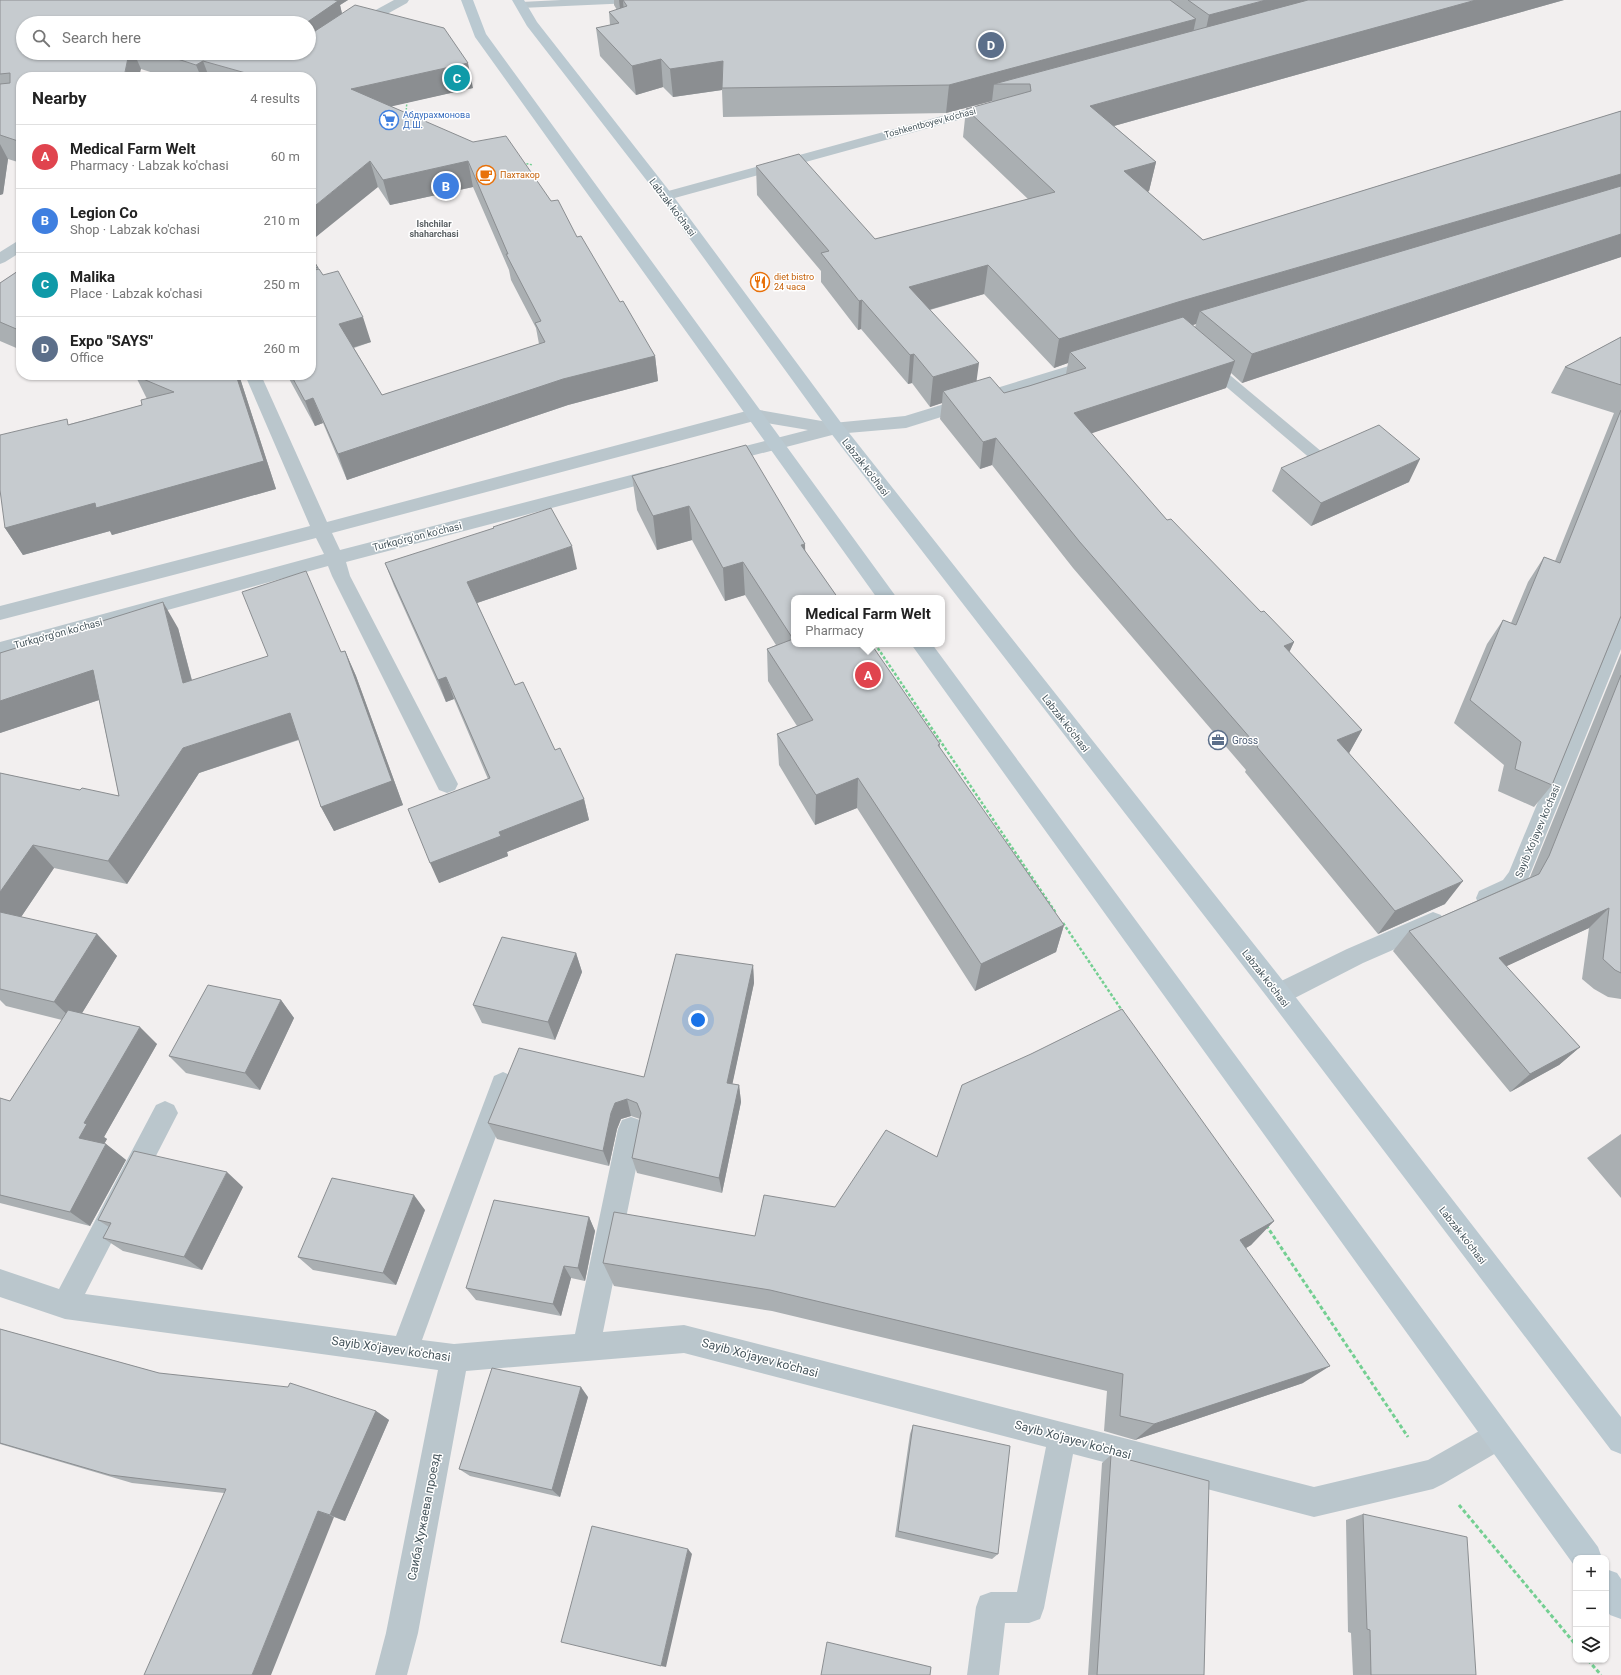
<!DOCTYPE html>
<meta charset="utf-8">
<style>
body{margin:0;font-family:Roboto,sans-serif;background:#f2f2f2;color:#222}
.controls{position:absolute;right:12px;bottom:12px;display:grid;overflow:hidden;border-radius:8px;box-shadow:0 1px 3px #0004}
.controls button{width:36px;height:36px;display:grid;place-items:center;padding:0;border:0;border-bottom:1px solid #e0e0e0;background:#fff;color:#222;font:20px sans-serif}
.you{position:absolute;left:698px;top:1020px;width:14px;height:14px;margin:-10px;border:3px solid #fff;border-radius:50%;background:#1a73e8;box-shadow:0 0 0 6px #1a73e833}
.badge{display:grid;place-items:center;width:26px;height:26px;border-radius:50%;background:#1595e5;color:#fff;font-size:13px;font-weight:700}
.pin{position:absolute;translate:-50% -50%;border:2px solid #fff;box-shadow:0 1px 4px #0006}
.popup{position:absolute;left:791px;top:595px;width:154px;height:52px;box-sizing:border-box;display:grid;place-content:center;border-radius:8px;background:#fff;filter:drop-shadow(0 1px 3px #0005);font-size:13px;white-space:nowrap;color:#767676}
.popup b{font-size:15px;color:#222}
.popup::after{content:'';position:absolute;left:50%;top:100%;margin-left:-8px;border:8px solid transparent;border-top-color:#fff}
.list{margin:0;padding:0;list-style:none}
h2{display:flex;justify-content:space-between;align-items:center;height:52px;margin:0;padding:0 16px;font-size:17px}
h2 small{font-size:13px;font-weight:400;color:#767676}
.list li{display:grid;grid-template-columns:26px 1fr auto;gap:12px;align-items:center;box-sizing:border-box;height:64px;padding:0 16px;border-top:1px solid #e0e0e0}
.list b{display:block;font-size:15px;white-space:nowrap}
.list p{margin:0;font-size:13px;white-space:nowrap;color:#767676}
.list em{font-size:13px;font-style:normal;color:#767676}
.icon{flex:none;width:22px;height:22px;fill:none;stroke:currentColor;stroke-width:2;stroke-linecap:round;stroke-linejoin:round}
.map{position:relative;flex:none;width:1621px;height:1675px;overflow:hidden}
.search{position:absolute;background:#fff;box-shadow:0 1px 3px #0004;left:16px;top:16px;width:300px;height:44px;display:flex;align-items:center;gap:10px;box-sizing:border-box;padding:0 14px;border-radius:22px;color:#767676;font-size:15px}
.panel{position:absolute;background:#fff;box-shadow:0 1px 3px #0004;left:16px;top:72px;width:300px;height:308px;border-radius:16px}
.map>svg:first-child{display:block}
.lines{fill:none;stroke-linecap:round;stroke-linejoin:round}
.path-far2{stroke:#74cf92;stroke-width:1.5;stroke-dasharray:2 1.5;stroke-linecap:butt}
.path-far1{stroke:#74cf92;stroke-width:2.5;stroke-dasharray:3 2;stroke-linecap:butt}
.path{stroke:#74cf92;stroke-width:3;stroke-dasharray:4 2.5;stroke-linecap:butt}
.lane{fill:#bac6cc;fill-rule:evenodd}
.street{fill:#bac6cc;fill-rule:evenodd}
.secondary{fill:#bac9d1;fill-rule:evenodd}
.wall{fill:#aaafb2;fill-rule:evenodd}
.shaded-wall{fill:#8b8e91}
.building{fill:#c6cbcf;stroke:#8b8e91}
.labels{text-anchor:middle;stroke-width:3;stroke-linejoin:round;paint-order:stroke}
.far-shop-label{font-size:9px;fill:#366cbe;stroke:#fff;text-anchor:start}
.far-street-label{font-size:9px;fill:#47565d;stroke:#fff}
.far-food-label{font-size:9px;fill:#c56008;stroke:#fff;text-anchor:start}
.far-neighbourhood-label{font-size:9px;font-weight:bold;fill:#5b6164;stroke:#fff}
.street-label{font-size:10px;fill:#47565d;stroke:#fff}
.service-label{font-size:10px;fill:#4e5e75;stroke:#fff;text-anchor:start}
.near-street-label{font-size:12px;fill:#47565d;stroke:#fff}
</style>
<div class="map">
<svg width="1621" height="1675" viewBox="0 0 1621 1675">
<rect width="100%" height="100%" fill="#f2efef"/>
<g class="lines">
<path class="path-far2" d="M 407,101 L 406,113 L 408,115
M 523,163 L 533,165"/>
<path class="path-far1" d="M 875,644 L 1056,913
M 1063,923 L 1123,1012"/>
<path class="path" d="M 1266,1225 L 1408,1437
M 1459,1505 L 1576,1645
M 1588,1660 L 1601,1675"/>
<path class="lane" d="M 561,0 L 637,0 L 632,3 L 521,8 L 516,5 L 521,2 Z
M 1208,360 L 1213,361 L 1322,452 L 1325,456 L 1322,460 L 1317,461 L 1312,460 L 1203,367 L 1201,364 L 1203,361 Z"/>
<path class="street" d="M 394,0 L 409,0 L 407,3 L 358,30 L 350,30 L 348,27 L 350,24 Z
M 993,102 L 998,103 L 1000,106 L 998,109 L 671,199 L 666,200 L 661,199 L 659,196 L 661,193 Z
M 21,240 L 21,252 L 5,262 L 0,264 L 0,252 L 16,242 Z
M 1095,358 L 1101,359 L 1103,363 L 1101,367 L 906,428 L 836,434 L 720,464 L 714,462 L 711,458 L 714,454 L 808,430 L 754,421 L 332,533 L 340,550 L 662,467 L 668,469 L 671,473 L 668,477 L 662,479 L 346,562 L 350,576 L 458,784 L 455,790 L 447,793 L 439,790 L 332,576 L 328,566 L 0,656 L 0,642 L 324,554 L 316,538 L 0,620 L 0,606 L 310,526 L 245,375 L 261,375 L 327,522 L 754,409 L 833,423 L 905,416 Z
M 1621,618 L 1621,649 L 1526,884 L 1519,894 L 1495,905 L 1487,908 L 1479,905 L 1476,898 L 1479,891 L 1503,880 L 1509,872 L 1611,625 L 1614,620 Z
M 1433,912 L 1441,915 L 1444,922 L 1441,929 L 1363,963 L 1287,1002 L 1279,1005 L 1271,1002 L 1267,994 L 1271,986 L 1347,949 Z
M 503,1072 L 512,1076 L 515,1084 L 422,1340 L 454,1344 L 575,1334 L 618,1129 L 622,1120 L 631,1117 L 640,1120 L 644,1129 L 603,1332 L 684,1325 L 1314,1487 L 1428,1460 L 1488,1426 L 1498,1422 L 1508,1426 L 1512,1436 L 1508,1446 L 1443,1484 L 1433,1489 L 1314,1517 L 1073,1454 L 1044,1608 L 1040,1619 L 1029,1623 L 1005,1623 L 999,1675 L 967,1675 L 976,1607 L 980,1596 L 991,1592 L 1017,1592 L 1046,1447 L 684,1353 L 466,1371 L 418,1633 L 407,1675 L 375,1675 L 386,1633 L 438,1370 L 65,1319 L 0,1297 L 0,1269 L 59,1289 L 156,1105 L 165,1101 L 174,1105 L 178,1113 L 85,1294 L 396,1336 L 491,1084 L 494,1076 Z"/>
<path class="secondary" d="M 461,0 L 473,0 L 486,34 L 897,598 L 877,598 L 475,37 Z
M 512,0 L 524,0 L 537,22 L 671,193 L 842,424 L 1287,986 L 1621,1417 L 1621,1454 L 1611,1450 L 1271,1002 L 830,432 L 661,199 L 527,26 Z
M 911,644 L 932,644 L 1598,1547 L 1602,1558 L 1576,1558 L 1576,1568 Z
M 1606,1569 L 1617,1573 L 1621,1579 L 1621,1619 L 1610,1615 L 1606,1609 Z"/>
</g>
<path class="wall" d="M 0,0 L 348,0 L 340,5 L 342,14 L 473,88 L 391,106 L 551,201 L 577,237 L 655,356 L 658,381 L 568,405 L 347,480 L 323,423 L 315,426 L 287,375 L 311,375 L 311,256 L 323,275 L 371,342 L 354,348 L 382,395 L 539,344 L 536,328 L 511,280 L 509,270 L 473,187 L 390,205 L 378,187 L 311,77 L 166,77 L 141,69 L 21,77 L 21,163 L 8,159 L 3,194 L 0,195 ZM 23,23 L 309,53 L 40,53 Z
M 614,0 L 1564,0 L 1114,126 L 1156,162 L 1149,191 L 1148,192 L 1203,240 L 1621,111 L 1621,257 L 1242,383 L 1231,373 L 1226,388 L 1091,433 L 1167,520 L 1261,612 L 1294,642 L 1289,652 L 1362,730 L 1349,753 L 1445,904 L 1378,934 L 1245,772 L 1246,770 L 1073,568 L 992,465 L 980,469 L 940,419 L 942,403 L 930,407 L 912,383 L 908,384 L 861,329 L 858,330 L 821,282 L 821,271 L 757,195 L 756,166 L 875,239 L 1028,199 L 963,137 L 966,109 L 992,102 L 992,101 L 946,113 L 723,117 L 722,90 L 673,97 L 663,87 L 636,95 L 600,56 L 596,28 L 610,25 L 609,12 L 617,10 L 614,5 ZM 984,294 L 1054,368 L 1068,363 L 1066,374 L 1029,386 L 1004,393 L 977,381 L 930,310 ZM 1196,324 L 1195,327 L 1192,325 Z
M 21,269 L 21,350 L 0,341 L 0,283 Z
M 1621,337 L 1621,617 L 1552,785 L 1534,807 L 1498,791 L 1504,765 L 1454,723 L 1487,644 L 1503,620 L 1511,623 L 1528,582 L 1544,557 L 1555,561 L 1614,413 L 1551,393 L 1565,367 Z
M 135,375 L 239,375 L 276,489 L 112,535 L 110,531 L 23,555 L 5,528 L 70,424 L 142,405 L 147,399 Z
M 1281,468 L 1409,482 L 1311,526 L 1272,491 Z
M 632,476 L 805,551 L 940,744 L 940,749 L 1064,925 L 1056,952 L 975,991 L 857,808 L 815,825 L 779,765 L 777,734 L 797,726 L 768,681 L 767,649 L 776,645 L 745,595 L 725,601 L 692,540 L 657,550 L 637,510 Z
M 385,563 L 577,569 L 477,603 L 515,685 L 555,750 L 584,799 L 589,820 L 507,852 L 508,856 L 439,883 L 488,779 L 454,699 L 446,702 L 394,586 Z
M 178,628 L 192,680 L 345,651 L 356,676 L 403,805 L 334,831 L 321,807 L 299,740 L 199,773 L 127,884 L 54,868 L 21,917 L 97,934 L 117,956 L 82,1013 L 157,1044 L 104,1137 L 107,1139 L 104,1144 L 106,1144 L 126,1160 L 90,1226 L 0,1203 L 0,1098 L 10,1101 L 62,1020 L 6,1006 L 0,1000 L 0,773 L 80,790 L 119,796 L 99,700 L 0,733 L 0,653 Z
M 1621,653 L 1621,999 L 1608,997 L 1594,989 L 1582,979 L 1589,928 L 1506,966 L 1580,1047 L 1559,1065 L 1510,1092 L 1393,951 L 1409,931 L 1530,877 Z
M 576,953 L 582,972 L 555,1040 L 482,1023 L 473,1005 Z
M 753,965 L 754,983 L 732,1084 L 739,1085 L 741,1102 L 722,1193 L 637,1173 L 632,1158 L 640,1119 L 631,1116 L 621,1119 L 617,1129 L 609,1166 L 497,1139 L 488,1123 L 644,1077 Z
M 281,1000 L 294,1018 L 260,1090 L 186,1073 L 169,1056 Z
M 1621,1134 L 1621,1198 L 1587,1158 Z
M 937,1157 L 1274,1221 L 1251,1245 L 1246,1248 L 1303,1383 L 1135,1440 L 1104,1431 L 1107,1391 L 772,1311 L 614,1286 L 603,1263 L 755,1236 L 835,1207 Z
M 243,1187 L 202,1270 L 123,1251 L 103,1238 L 109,1227 L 98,1220 Z
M 425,1210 L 396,1285 L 313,1270 L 298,1257 Z
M 589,1217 L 595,1231 L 585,1281 L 571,1278 L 561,1316 L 476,1300 L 466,1288 Z
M 0,1329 L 159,1373 L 376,1411 L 389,1420 L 345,1521 L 334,1517 L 224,1493 L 132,1483 L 0,1444 Z
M 588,1397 L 560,1497 L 470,1476 L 459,1469 Z
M 913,1425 L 998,1554 L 992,1559 L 895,1537 L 910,1434 Z
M 1111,1455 L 1204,1675 L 1088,1675 L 1102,1463 Z
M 1363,1514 L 1476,1675 L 1353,1675 L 1351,1633 L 1348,1632 L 1346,1520 Z"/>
<path class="shaded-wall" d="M 313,0 L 348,0 L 340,5 L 345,26 L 309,50 L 309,23 L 306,23 Z
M 619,0 L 623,0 L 624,16 L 621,17 Z
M 1266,0 L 1360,0 L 1203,43 L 1209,15 Z
M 1476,0 L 1564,0 L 1085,134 L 1090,106 Z
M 1196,19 L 1190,47 L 1030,84 L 994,84 L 992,101 L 946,113 L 949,85 Z
M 129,53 L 134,53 L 141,69 L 139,77 L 124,77 Z
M 261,53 L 305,53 L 272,73 Z
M 661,59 L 663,87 L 636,95 L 632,66 Z
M 203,61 L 209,77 L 201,77 L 196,65 Z
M 723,61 L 722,90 L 673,97 L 670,69 Z
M 468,63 L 473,88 L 358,114 L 351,89 Z
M 0,144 L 8,159 L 3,194 L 0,195 Z
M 370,161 L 378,187 L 311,241 L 311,209 Z
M 468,161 L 473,187 L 390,205 L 383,180 Z
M 1156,162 L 1149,191 L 1119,200 L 1124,171 Z
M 1621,174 L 1621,198 L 1200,311 L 1196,324 L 1171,332 L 1070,352 L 1068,363 L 1054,368 L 1059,339 L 1178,302 Z
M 1621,234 L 1621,257 L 1242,383 L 1252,354 Z
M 988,265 L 984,294 L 907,316 L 909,287 Z
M 862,300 L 861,329 L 858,330 L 859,301 Z
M 363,317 L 371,342 L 348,349 L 339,324 Z
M 914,354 L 912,383 L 908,384 L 910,355 Z
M 655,356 L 658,381 L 568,405 L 347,480 L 338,454 L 563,379 Z
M 1235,361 L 1226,388 L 1069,441 L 1074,413 Z
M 979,363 L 975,392 L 943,391 L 942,403 L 930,407 L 933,377 Z
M 236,375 L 239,375 L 276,489 L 112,535 L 110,531 L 23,555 L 5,528 Z
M 313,398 L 323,423 L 315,426 L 305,401 Z
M 996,438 L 992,465 L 980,469 L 983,442 Z
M 1420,459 L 1409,482 L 1311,526 L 1321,503 Z
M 689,506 L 692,540 L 657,550 L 653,516 Z
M 805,544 L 806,577 L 801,545 Z
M 572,546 L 577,569 L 474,604 L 467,582 Z
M 743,562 L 745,595 L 725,601 L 723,568 Z
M 163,602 L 178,628 L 199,708 L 183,683 Z
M 1294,642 L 1282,668 L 1284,646 Z
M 345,651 L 356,676 L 403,805 L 334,831 L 321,807 Z
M 93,670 L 111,696 L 0,733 L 0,701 Z
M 446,677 L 454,699 L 446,702 L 438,680 Z
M 290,713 L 303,738 L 199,773 L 127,884 L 108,861 L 183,748 Z
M 1362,730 L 1348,755 L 1337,740 Z
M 858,778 L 857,808 L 815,825 L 816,795 Z
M 584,799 L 589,820 L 507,852 L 508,856 L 439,883 L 430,863 L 499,832 Z
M 33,845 L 54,868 L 11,932 L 0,921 L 0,892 Z
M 1463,881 L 1445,904 L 1378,934 L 1395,911 Z
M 1609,908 L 1589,928 L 1481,978 L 1499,958 Z
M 1064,925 L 1056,952 L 975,991 L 981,964 Z
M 97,934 L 117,956 L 76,1023 L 54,1002 Z
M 576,953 L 582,972 L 555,1040 L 548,1022 Z
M 753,965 L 754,983 L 729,1100 L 727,1083 Z
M 281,1000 L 294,1018 L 260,1090 L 245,1073 Z
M 140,1027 L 157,1044 L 104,1137 L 107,1139 L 99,1153 L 79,1138 L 84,1123 Z
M 1580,1047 L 1559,1065 L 1510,1092 L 1530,1074 Z
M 739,1085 L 741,1102 L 722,1193 L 719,1178 Z
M 627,1099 L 631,1116 L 621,1119 L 617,1129 L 609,1166 L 603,1151 L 611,1113 L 615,1103 Z
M 106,1144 L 126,1160 L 90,1226 L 70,1212 Z
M 227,1172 L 243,1187 L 202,1270 L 184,1257 Z
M 414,1195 L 425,1210 L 396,1285 L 383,1273 Z
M 589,1217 L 595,1231 L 585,1281 L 578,1268 Z
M 1274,1221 L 1251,1245 L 1219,1264 L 1240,1240 Z
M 564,1266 L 571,1278 L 561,1316 L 553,1304 Z
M 1330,1366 L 1303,1383 L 1135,1440 L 1154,1424 Z
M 581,1387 L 588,1397 L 560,1497 L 552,1490 Z
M 376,1411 L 389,1420 L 345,1521 L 330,1515 Z
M 318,1511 L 334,1517 L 271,1675 L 252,1675 Z
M 688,1549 L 692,1554 L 666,1667 L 661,1666 Z"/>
<path class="building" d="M 0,0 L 334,0 L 338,1 L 306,23 L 23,23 L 23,53 L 129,53 L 124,77 L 21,77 L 21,142 L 0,135 L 0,84 L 10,83 L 10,73 L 0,74 Z
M 623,0 L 1170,0 L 1196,19 L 949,85 L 722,88 L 723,61 L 670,69 L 661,59 L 632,66 L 596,28 L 619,23 L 609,12 L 627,6 Z
M 1188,0 L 1266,0 L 1209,15 Z
M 1308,0 L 1476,0 L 1090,106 L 1156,162 L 1124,171 L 1203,240 L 1621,111 L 1621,174 L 1178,302 L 1059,339 L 988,265 L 909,287 L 979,363 L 933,377 L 914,354 L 910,355 L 862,300 L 859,301 L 821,253 L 829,251 L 756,166 L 799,154 L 875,239 L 1055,192 L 966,109 L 1031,91 L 1030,84 L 994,84 Z
M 355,5 L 444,28 L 468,63 L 351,89 L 473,142 L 506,136 L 551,201 L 558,200 L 577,237 L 581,236 L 620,302 L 623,301 L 655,356 L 563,379 L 338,454 L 313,398 L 305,401 L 291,375 L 311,375 L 311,271 L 319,269 L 323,275 L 338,271 L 363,317 L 339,324 L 382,395 L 545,342 L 535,323 L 541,321 L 506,254 L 508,254 L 468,161 L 383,180 L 370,161 L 311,209 L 311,77 L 260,77 L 203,61 L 196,65 L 159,53 L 262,53 L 263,54 L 309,53 L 309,35 Z
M 1621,186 L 1621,234 L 1252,354 L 1200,311 Z
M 311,256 L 318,268 L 311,265 Z
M 21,269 L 21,331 L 0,322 L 0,283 Z
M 1183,317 L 1235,361 L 1074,413 L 1167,520 L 1171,519 L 1261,612 L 1264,611 L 1294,642 L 1284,646 L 1362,730 L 1337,740 L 1463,881 L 1395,911 L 1257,747 L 1258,747 L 1079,541 L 996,438 L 983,442 L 943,391 L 990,377 L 1004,393 L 1029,386 L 1086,368 L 1070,352 Z
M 1621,337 L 1621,385 L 1565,367 Z
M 135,375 L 236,375 L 264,461 L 96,508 L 95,503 L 5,528 L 0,490 L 0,435 L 67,419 L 68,425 L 142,405 L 141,400 L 174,392 L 136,376 Z
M 1621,410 L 1621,616 L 1552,785 L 1515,769 L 1521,742 L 1470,700 L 1503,620 L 1516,625 L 1544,557 L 1560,563 Z
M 1379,425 L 1420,459 L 1321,503 L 1281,468 Z
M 746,445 L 805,544 L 801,545 L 838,598 L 794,598 L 794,644 L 871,644 L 940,744 L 938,745 L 1064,925 L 981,964 L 858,778 L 816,795 L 777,734 L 813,720 L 767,649 L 793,639 L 743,562 L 723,568 L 689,506 L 653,516 L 632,476 Z
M 551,508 L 572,546 L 467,582 L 515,685 L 523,682 L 555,750 L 560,748 L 584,799 L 499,832 L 501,836 L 430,863 L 408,809 L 490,778 L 446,677 L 438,680 L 385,563 L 494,528 L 493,527 Z
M 306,571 L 341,652 L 345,651 L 392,781 L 321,807 L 290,713 L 183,748 L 108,861 L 33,845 L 0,892 L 0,773 L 80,790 L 82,788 L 119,796 L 93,670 L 0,701 L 0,653 L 163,602 L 183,683 L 268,656 L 242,592 Z
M 1621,675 L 1621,973 L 1615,970 L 1603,959 L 1609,908 L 1499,958 L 1580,1047 L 1530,1074 L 1409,931 L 1539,874 L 1549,856 Z
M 0,912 L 97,934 L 54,1002 L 0,989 Z
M 502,937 L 576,953 L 548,1022 L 473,1005 Z
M 676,954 L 753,965 L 727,1083 L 739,1085 L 719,1178 L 632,1158 L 641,1113 L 637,1103 L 627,1099 L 615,1103 L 611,1113 L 603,1151 L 488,1123 L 519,1048 L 644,1077 Z
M 208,985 L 281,1000 L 245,1073 L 169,1056 Z
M 1122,1009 L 1274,1221 L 1240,1240 L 1330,1366 L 1154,1424 L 1120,1416 L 1123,1374 L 770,1290 L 603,1263 L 614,1212 L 755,1236 L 764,1195 L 835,1207 L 886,1130 L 937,1157 L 962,1085 L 1031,1054 Z
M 68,1010 L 140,1027 L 84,1123 L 87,1124 L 79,1138 L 106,1144 L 70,1212 L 0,1195 L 0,1098 L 10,1101 Z
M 134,1151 L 227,1172 L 184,1257 L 103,1238 L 111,1223 L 98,1220 Z
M 332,1178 L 414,1195 L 383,1273 L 298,1257 Z
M 494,1200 L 589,1217 L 578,1268 L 564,1266 L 553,1304 L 466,1288 Z
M 0,1329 L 159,1373 L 288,1387 L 290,1383 L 376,1411 L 330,1515 L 318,1511 L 252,1675 L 144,1675 L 226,1489 L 110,1475 L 0,1443 Z
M 492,1368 L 581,1387 L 552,1490 L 459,1469 Z
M 913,1425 L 1010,1446 L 998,1554 L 898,1531 Z
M 1111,1455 L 1209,1481 L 1204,1675 L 1097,1675 Z
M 1363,1514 L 1467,1537 L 1476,1675 L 1371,1675 L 1370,1630 L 1367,1629 Z
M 592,1526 L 688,1549 L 661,1666 L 561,1642 Z
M 827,1642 L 931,1667 L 930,1675 L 821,1675 Z"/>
<defs>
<g id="supermarket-ring" transform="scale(1)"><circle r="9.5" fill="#fff" stroke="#3f7fe0" stroke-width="1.5"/><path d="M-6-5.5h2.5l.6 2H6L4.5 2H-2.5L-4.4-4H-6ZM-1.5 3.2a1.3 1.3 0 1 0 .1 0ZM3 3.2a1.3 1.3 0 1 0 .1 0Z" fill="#3f7fe0"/></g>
<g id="cafe-ring" transform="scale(1)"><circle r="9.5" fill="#fff" stroke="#e8710a" stroke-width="1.5"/><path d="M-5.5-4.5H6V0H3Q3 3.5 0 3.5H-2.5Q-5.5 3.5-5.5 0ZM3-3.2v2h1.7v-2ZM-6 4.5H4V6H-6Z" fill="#e8710a"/></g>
<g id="restaurant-ring" transform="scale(1)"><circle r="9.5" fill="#fff" stroke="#e8710a" stroke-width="1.5"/><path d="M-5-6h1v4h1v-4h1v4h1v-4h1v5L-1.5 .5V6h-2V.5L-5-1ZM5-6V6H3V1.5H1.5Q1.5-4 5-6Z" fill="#e8710a"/></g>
<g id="office-ring" transform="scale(1)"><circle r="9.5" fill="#fff" stroke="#5c6f8a" stroke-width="1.5"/><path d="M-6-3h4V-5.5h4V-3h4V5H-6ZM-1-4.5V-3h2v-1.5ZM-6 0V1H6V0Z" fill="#5c6f8a"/></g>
</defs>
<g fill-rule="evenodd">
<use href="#supermarket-ring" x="389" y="120"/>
<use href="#cafe-ring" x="486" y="175"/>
<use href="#restaurant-ring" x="760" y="282"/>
<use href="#office-ring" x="1218" y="740"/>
</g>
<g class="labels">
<g class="far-shop-label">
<text x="403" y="118">Абдурахмонова<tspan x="403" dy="10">Д.Ш.</tspan></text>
</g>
<g class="far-street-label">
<text transform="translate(930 123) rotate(-15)" y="3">Toshkentboyev ko'chasi</text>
</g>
<g class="far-food-label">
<text x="500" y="178">Пахтакор</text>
<text x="774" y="280">diet bistro<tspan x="774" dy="10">24 часа</tspan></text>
</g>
<g class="far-neighbourhood-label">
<text x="434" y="227">Ishchilar<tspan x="434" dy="10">shaharchasi</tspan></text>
</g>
<g class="street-label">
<text transform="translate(673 207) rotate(53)" y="4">Labzak ko'chasi</text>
<text transform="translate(866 467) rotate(52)" y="4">Labzak ko'chasi</text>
<text transform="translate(417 536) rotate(-14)" y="4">Turkqo'rg'on ko'chasi</text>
<text transform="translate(58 633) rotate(-15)" y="4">Turkqo'rg'on ko'chasi</text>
<text transform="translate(1066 723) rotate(52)" y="4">Labzak ko'chasi</text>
<text transform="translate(1537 831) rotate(-67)" y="4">Sayib Xo'jayev ko'chasi</text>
<text transform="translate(1266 978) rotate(52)" y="4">Labzak ko'chasi</text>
<text transform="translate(1463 1235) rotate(52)" y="4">Labzak ko'chasi</text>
</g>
<g class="service-label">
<text x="1232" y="744">Gross</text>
</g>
<g class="near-street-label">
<text transform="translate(391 1349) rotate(8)" y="4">Sayib Xo'jayev ko'chasi</text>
<text transform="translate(760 1358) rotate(15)" y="4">Sayib Xo'jayev ko'chasi</text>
<text transform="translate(1073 1440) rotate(15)" y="4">Sayib Xo'jayev ko'chasi</text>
<text transform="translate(424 1517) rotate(-79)" y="4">Саиба Хужаева проезд</text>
</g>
</g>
</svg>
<div class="controls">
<button>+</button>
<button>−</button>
<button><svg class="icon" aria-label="layers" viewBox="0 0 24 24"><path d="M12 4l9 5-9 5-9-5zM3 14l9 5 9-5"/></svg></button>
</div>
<div class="you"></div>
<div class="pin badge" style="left:868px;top:675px;background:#e0444e">A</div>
<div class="popup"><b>Medical Farm Welt</b>Pharmacy</div>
<div class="pin badge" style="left:446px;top:186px;background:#3f7fe0">B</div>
<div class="pin badge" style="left:457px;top:78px;background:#0f9aa8">C</div>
<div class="pin badge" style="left:991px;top:45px;background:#5c6f8a">D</div>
<div class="search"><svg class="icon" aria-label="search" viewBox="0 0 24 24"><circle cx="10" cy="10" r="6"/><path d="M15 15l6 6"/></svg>Search here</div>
<section class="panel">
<h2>Nearby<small>4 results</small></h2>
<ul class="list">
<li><span class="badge" style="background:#e0444e">A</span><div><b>Medical Farm Welt</b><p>Pharmacy · Labzak ko'chasi</p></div><em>60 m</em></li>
<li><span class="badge" style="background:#3f7fe0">B</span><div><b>Legion Co</b><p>Shop · Labzak ko'chasi</p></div><em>210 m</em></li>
<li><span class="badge" style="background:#0f9aa8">C</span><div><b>Malika</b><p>Place · Labzak ko'chasi</p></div><em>250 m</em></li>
<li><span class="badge" style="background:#5c6f8a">D</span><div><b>Expo &quot;SAYS&quot;</b><p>Office</p></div><em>260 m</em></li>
</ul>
</section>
</div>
